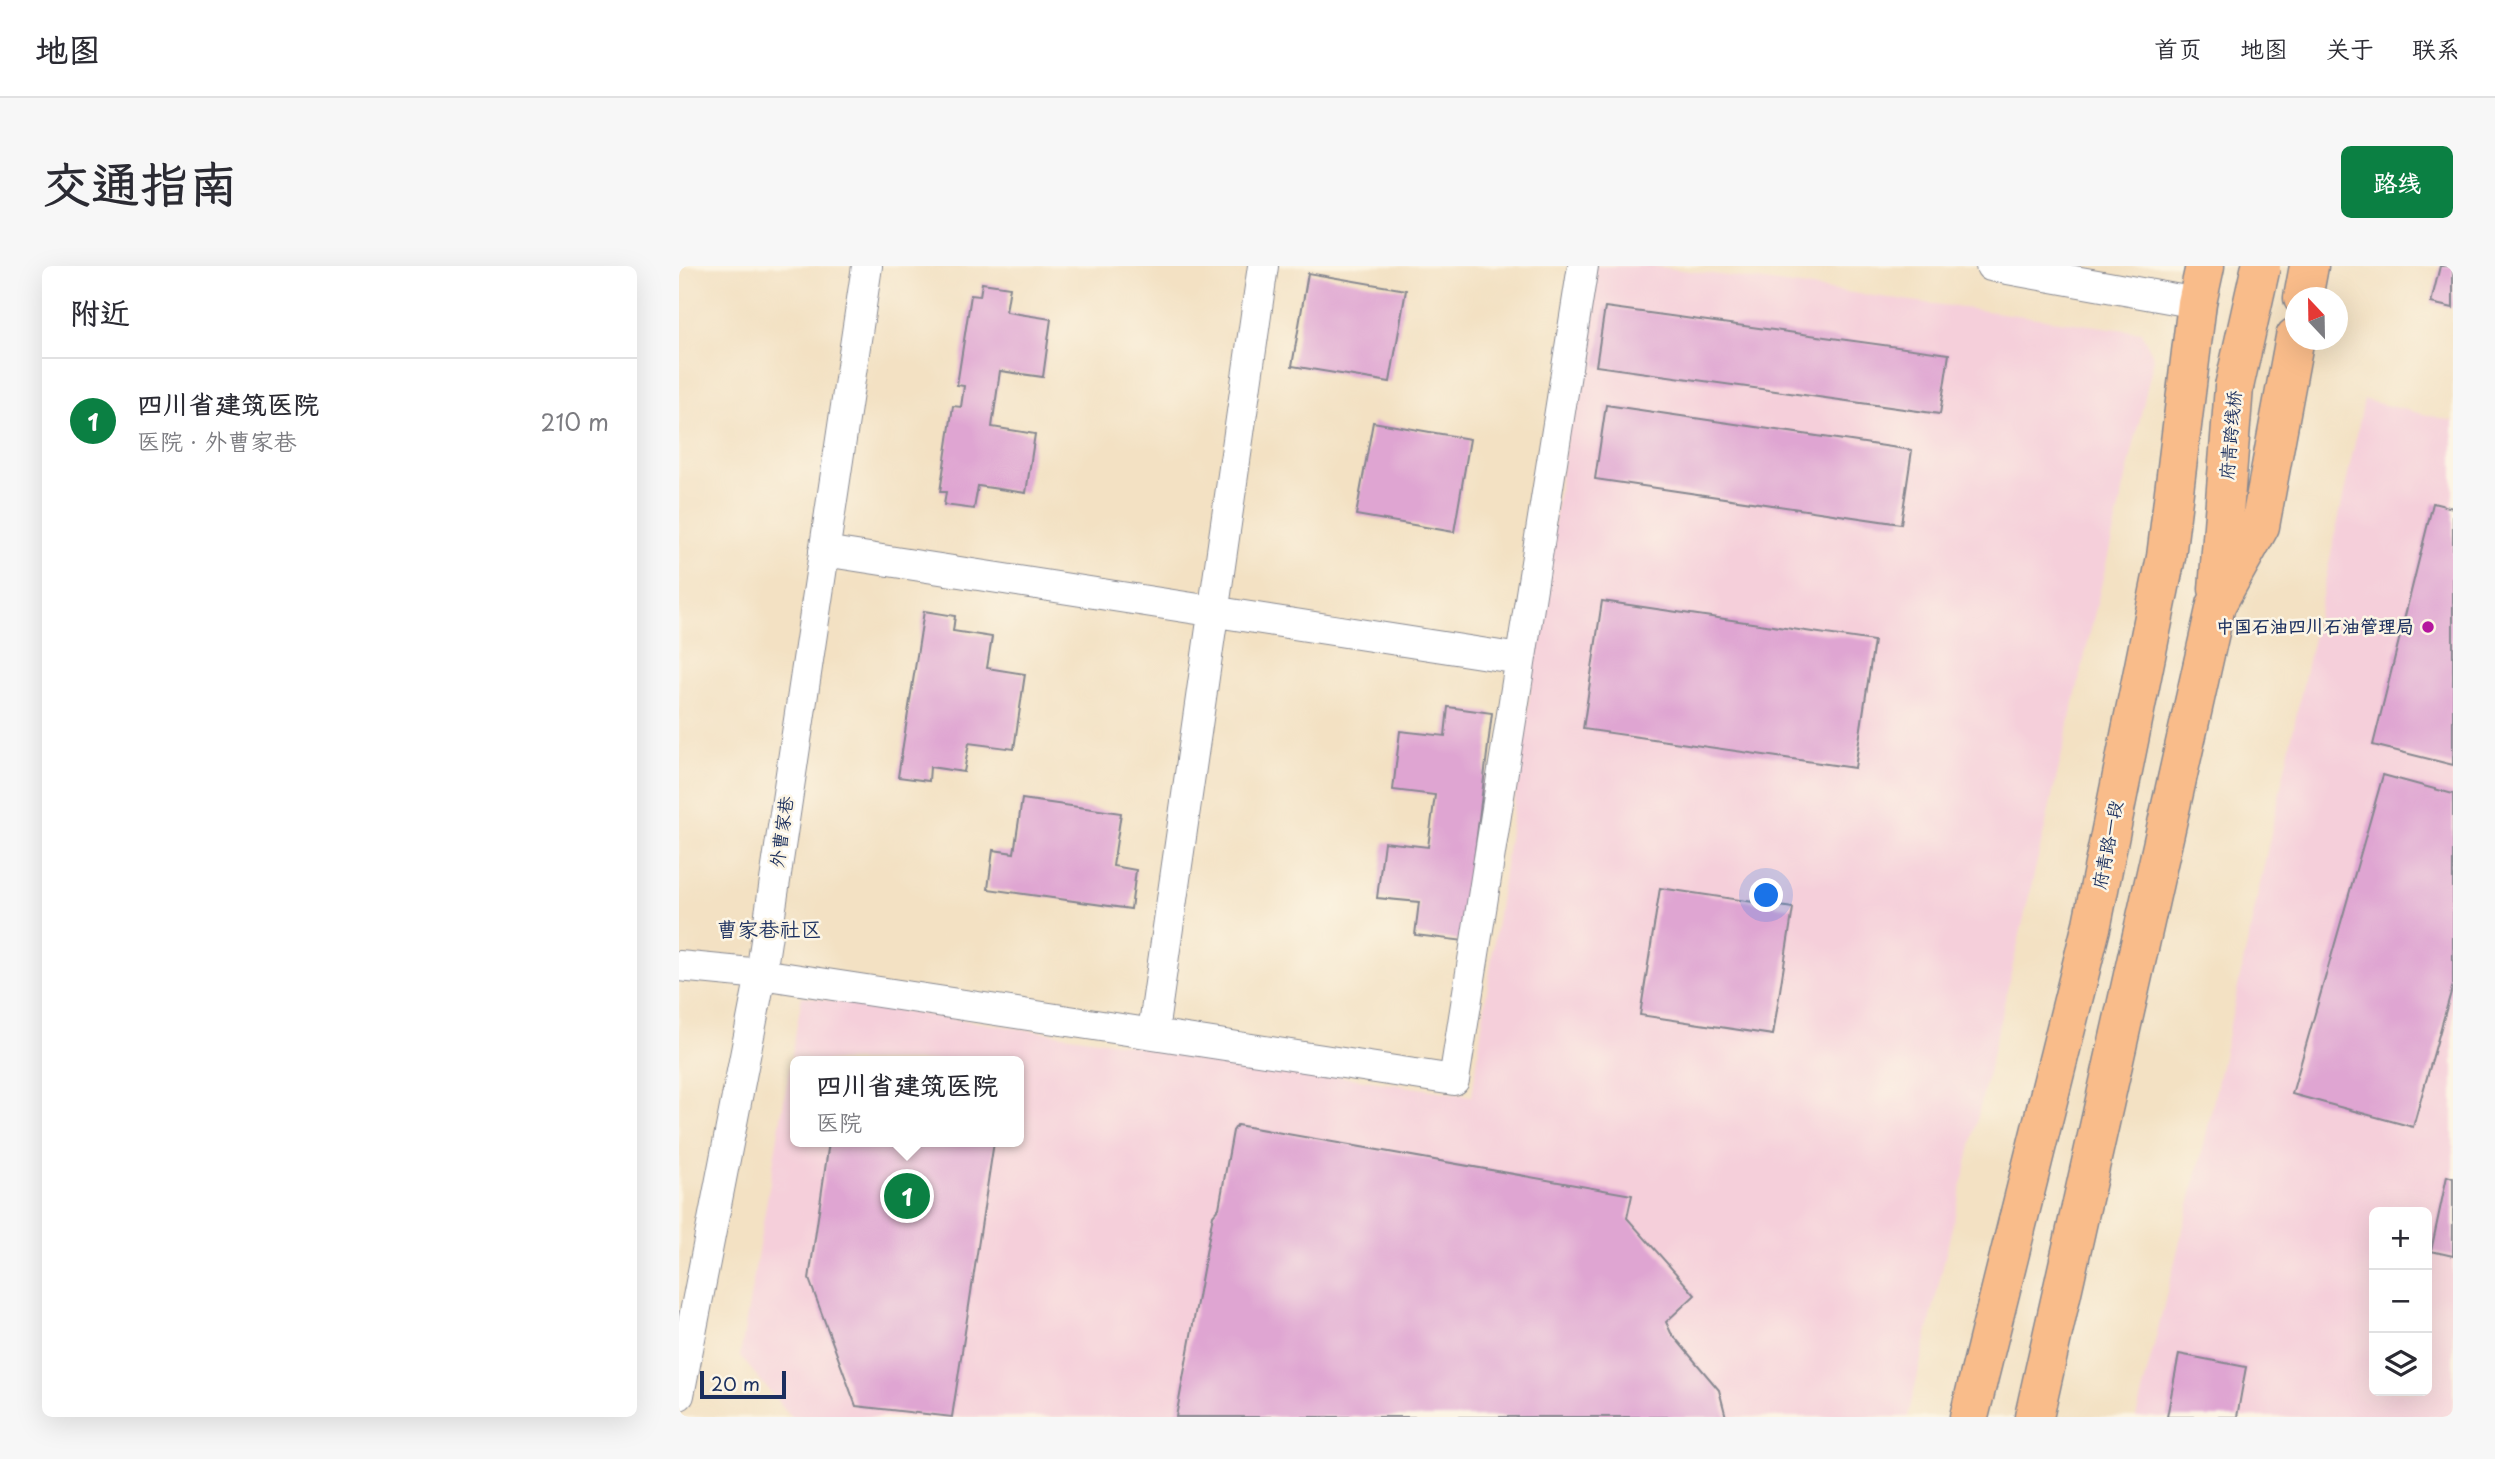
<!DOCTYPE html>
<html lang="zh">
<meta charset="utf-8">
<style>
body{margin:0;font-family:"Playpen Sans","LXGW WenKai TC",sans-serif;background:#f7f7f7;color:#2b2b33}
.controls{position:absolute;right:21px;bottom:21px;display:grid;overflow:hidden;border-radius:10px;box-shadow:0 7px 28px #0002}
.controls button{width:63px;height:63px;display:grid;place-items:center;padding:0;border:0;border-bottom:2px solid #e1e1e2;background:#fff;color:#2b2b33;font:35px sans-serif}
.compass{position:absolute;left:1606px;top:21px;width:63px;height:63px;border-radius:50%;background:#fff;box-shadow:0 7px 28px #0002;rotate:338deg}
.scale{position:absolute;left:21px;bottom:18px;width:86px;box-sizing:border-box;padding-left:7px;border:4px solid #1b2f5e;border-top:0;font-size:19px;line-height:24px;white-space:nowrap;color:#1b2f5e;-webkit-text-stroke:5px #fcf5e5;paint-order:stroke}
.you{position:absolute;left:1088px;top:630px;width:24px;height:24px;margin:-18px;border:5px solid #fff;border-radius:50%;background:#1a73e8;box-shadow:0 0 0 10px #1a73e833}
.badge{display:grid;place-items:center;width:46px;height:46px;border-radius:50%;background:#0b8043;color:#fff;font-size:23px;font-weight:700}
.pin{position:absolute;translate:-50% -50%;border:4px solid #fff;box-shadow:0 2px 7px #0006}
.popup{position:absolute;left:111px;top:790px;width:234px;height:91px;box-sizing:border-box;display:grid;place-content:center;border-radius:10px;background:#fff;filter:drop-shadow(0 2px 5px #0005);font-size:23px;white-space:nowrap;color:#7c7c81}
.popup b{font-size:26px;color:#2b2b33}
.popup::after{content:'';position:absolute;left:50%;top:100%;margin-left:-14px;border:14px solid transparent;border-top-color:#fff}
.list{margin:0;padding:0;list-style:none}
h2{display:flex;justify-content:space-between;align-items:center;height:91px;margin:0;padding:0 28px;font-size:30px}
h2 small{font-size:23px;font-weight:400;color:#7c7c81}
.list li{display:grid;grid-template-columns:46px 1fr auto;gap:21px;align-items:center;box-sizing:border-box;height:126px;padding:0 28px;border-top:2px solid #e1e1e2}
.list b{display:block;font-size:26px;white-space:nowrap}
.list p{margin:0;font-size:23px;white-space:nowrap;color:#7c7c81}
.list em{font-size:23px;font-style:normal;color:#7c7c81}
.icon{flex:none;width:38px;height:38px;fill:none;stroke:currentColor;stroke-width:2;stroke-linecap:round;stroke-linejoin:round}
.map{position:relative;flex:none;width:1774px;height:1151px;overflow:hidden;border-radius:10px}
header{display:flex;align-items:center;gap:42px;box-sizing:border-box;height:98px;padding:0 35px;background:#fff;border-bottom:2px solid #e1e1e2}
header strong{font-size:33px}
nav{display:flex;gap:38px;margin-inline-start:auto;font-size:24px}
.intro{display:flex;align-items:center;justify-content:space-between;box-sizing:border-box;height:168px;padding:0 42px}
h1{margin:0;font-size:49px}
.button{padding:18px 32px;border-radius:10px;background:#0b8043;color:#fff;font-size:24px;font-weight:700}
main{display:flex;gap:42px;padding:0 42px}
aside{flex:1;background:#fff;border-radius:10px;box-shadow:0 7px 28px #0002}
.map>svg:first-child{display:block}
.built{fill:#f5cfda;fill-rule:evenodd}
.building{fill:#dfa5d2}
.lines{fill:none;stroke-linecap:round;stroke-linejoin:round}
.street-casing{stroke:#878890;stroke-width:32}
.primary-casing{stroke:#878890;stroke-width:41}
.street{stroke:#fff;stroke-width:30}
.primary{stroke:#f9bc8a;stroke-width:38}
.primary-bridge-casing{stroke:#878890;stroke-width:41;stroke-linecap:butt}
.primary-bridge{stroke:#f9bc8a;stroke-width:38}
.poi-dot{fill:#b5179e;stroke:#fcf5e5;stroke-width:2.5}
.labels{text-anchor:middle;stroke-width:5;stroke-linejoin:round;paint-order:stroke}
.street-label{font-size:18px;fill:#1b2f5e;stroke:#fcf5e5}
.poi-label{font-size:18px;font-weight:bold;fill:#1b2f5e;stroke:#fcf5e5;text-anchor:end}
.quarter-label{font-size:21px;fill:#1b2f5e;stroke:#fcf5e5}
</style>
<header>
<strong>地图</strong>
<nav><a>首页</a><a>地图</a><a>关于</a><a>联系</a></nav>
</header>
<div class="intro"><h1>交通指南</h1><a class="button">路线</a></div>
<main>
<aside>
<h2>附近<small></small></h2>
<ul class="list">
<li><span class="badge">1</span><div><b>四川省建筑医院</b><p>医院 · 外曹家巷</p></div><em>210 m</em></li>
</ul>
</aside>
<div class="map">
<svg width="1774" height="1151" viewBox="0 0 1774 1151">
<rect width="100%" height="100%" fill="#fcf5e5"/>
<filter id="ink" filterUnits="userSpaceOnUse"><feTurbulence type="fractalNoise" baseFrequency=".0143" numOctaves="2"/><feDisplacementMap in="SourceGraphic" scale="14" xChannelSelector="R" yChannelSelector="G"/><feConvolveMatrix kernelMatrix="1 2 1 2 8 2 1 2 1" color-interpolation-filters="sRGB"/></filter>
<filter id="wash" filterUnits="userSpaceOnUse"><feTurbulence type="fractalNoise" baseFrequency=".00686" numOctaves="4" result="noise"/><feDisplacementMap in="SourceGraphic" scale="28" xChannelSelector="R" yChannelSelector="G"/><feGaussianBlur stdDeviation="1.57" result="paint"/><feColorMatrix in="noise" values="0 0 0 0 0 0 0 0 0 0 0 0 0 0 0 0 0 1.4 0 .05"/><feComposite in="paint" operator="in"/></filter>
<g filter="url(#wash)">
<rect width="100%" height="100%" fill="#f3e1c3"/>
<path class="built" d="M 912,0 L 973,0 L 1462,66 L 1475,92 L 1229,1151 L 112,1151 L 61,1090 L 123,730 L 793,830 ZM 116,795 L 340,795 L 340,876 L 116,876 Z
M 1685,134 L 1774,155 L 1774,1151 L 1457,1151 L 1525,879 ZM 1695,946 L 1748,946 L 1748,1125 L 1695,1125 Z"/>
<g id="blocks">
<path class="building" d="M 1761,0 L 1774,0 L 1774,42 L 1752,37 Z
M 629,7 L 727,24 L 711,116 L 613,100 Z
M 303,17 L 331,21 L 327,46 L 372,53 L 364,111 L 321,105 L 313,161 L 356,168 L 347,227 L 299,220 L 295,243 L 265,239 L 267,226 L 261,226 L 274,140 L 282,141 L 285,120 L 278,119 L 292,29 L 301,30 Z
M 926,41 L 1270,88 L 1261,148 L 917,100 Z
M 927,139 L 1233,184 L 1222,258 L 916,213 Z
M 694,156 L 791,173 L 775,266 L 677,249 Z
M 1754,237 L 1774,242 L 1774,499 L 1694,479 Z
M 923,335 L 1195,375 L 1176,502 L 904,463 Z
M 245,345 L 276,350 L 274,365 L 313,371 L 308,402 L 346,408 L 335,483 L 290,477 L 285,506 L 251,501 L 250,515 L 219,511 Z
M 769,441 L 813,447 L 785,675 L 736,669 L 740,636 L 698,632 L 705,576 L 749,581 L 756,529 L 714,524 L 721,465 L 766,470 Z
M 1704,509 L 1774,528 L 1774,719 L 1734,861 L 1613,828 Z
M 343,533 L 442,547 L 434,600 L 457,604 L 452,643 L 309,623 L 314,584 L 335,587 Z
M 981,622 L 1114,642 L 1094,769 L 961,749 Z
M 558,859 L 953,929 L 948,952 L 1016,1029 L 987,1056 L 992,1067 L 1040,1124 L 1047,1151 L 497,1151 L 534,949 L 540,942 L 554,865 Z
M 150,876 L 315,876 L 273,1151 L 177,1140 L 130,1013 Z
M 1768,910 L 1774,912 L 1774,990 L 1752,985 Z
M 1500,1088 L 1567,1101 L 1558,1151 L 1488,1151 Z"/>
</g>
</g>
<g filter="url(#ink)">
<use href="#blocks" fill-opacity="0" stroke="#878890" stroke-width="2"/>
<g class="lines">
<g class="street-casing">
<path id="street" d="M 1312,0 L 1518,37
M 145,285 L 841,393
M 0,700 L 82,708 L 775,814 L 904,0
M 474,766 L 584,0
M 0,1129 L 82,708 L 188,0"/>
</g>
<g class="primary-casing">
<path id="primary" d="M 1624,32 L 1630,0
M 1539,323 L 1555,121
M 1290,1151 L 1413,658 L 1487,291 L 1518,37 L 1526,0
M 1355,1151 L 1537,339 L 1581,260 L 1616,71"/>
</g>
<use href="#street" class="street"/>
<use href="#primary" class="primary"/>
<g class="primary-bridge-casing">
<path id="primary-bridge" d="M 1555,121 L 1582,0"/>
</g>
<use href="#primary-bridge" class="primary-bridge"/>
</g>
</g>
<circle class="poi-dot" cx="1749" cy="361" r="7"/>
<g class="labels">
<g class="street-label">
<text transform="translate(1552 169) rotate(-85)" y="6">府青跨线桥</text>
<text transform="translate(103 566) rotate(-82)" y="6">外曹家巷</text>
<text transform="translate(1429 579) rotate(-79)" y="6">府青路一段</text>
</g>
<g class="poi-label">
<text x="1735" y="367">中国石油四川石油管理局</text>
</g>
<g class="quarter-label">
<text x="90" y="671">曹家巷社区</text>
</g>
</g>
</svg>
<div class="controls">
<button>+</button>
<button>−</button>
<button><svg class="icon" aria-label="layers" viewBox="0 0 24 24"><path d="M12 4l9 5-9 5-9-5zM3 14l9 5 9-5"/></svg></button>
</div>
<svg class="compass" viewBox="-18 -18 36 36"><path d="M0-13l5 13h-10z" fill="#e53935"/><path d="M0 13l5-13h-10z" fill="#7c7c81"/></svg>
<div class="scale">20 m</div>
<div class="you"></div>
<div class="pin badge" style="left:228px;top:930px">1</div>
<div class="popup"><b>四川省建筑医院</b>医院</div>
</div>
</main>
